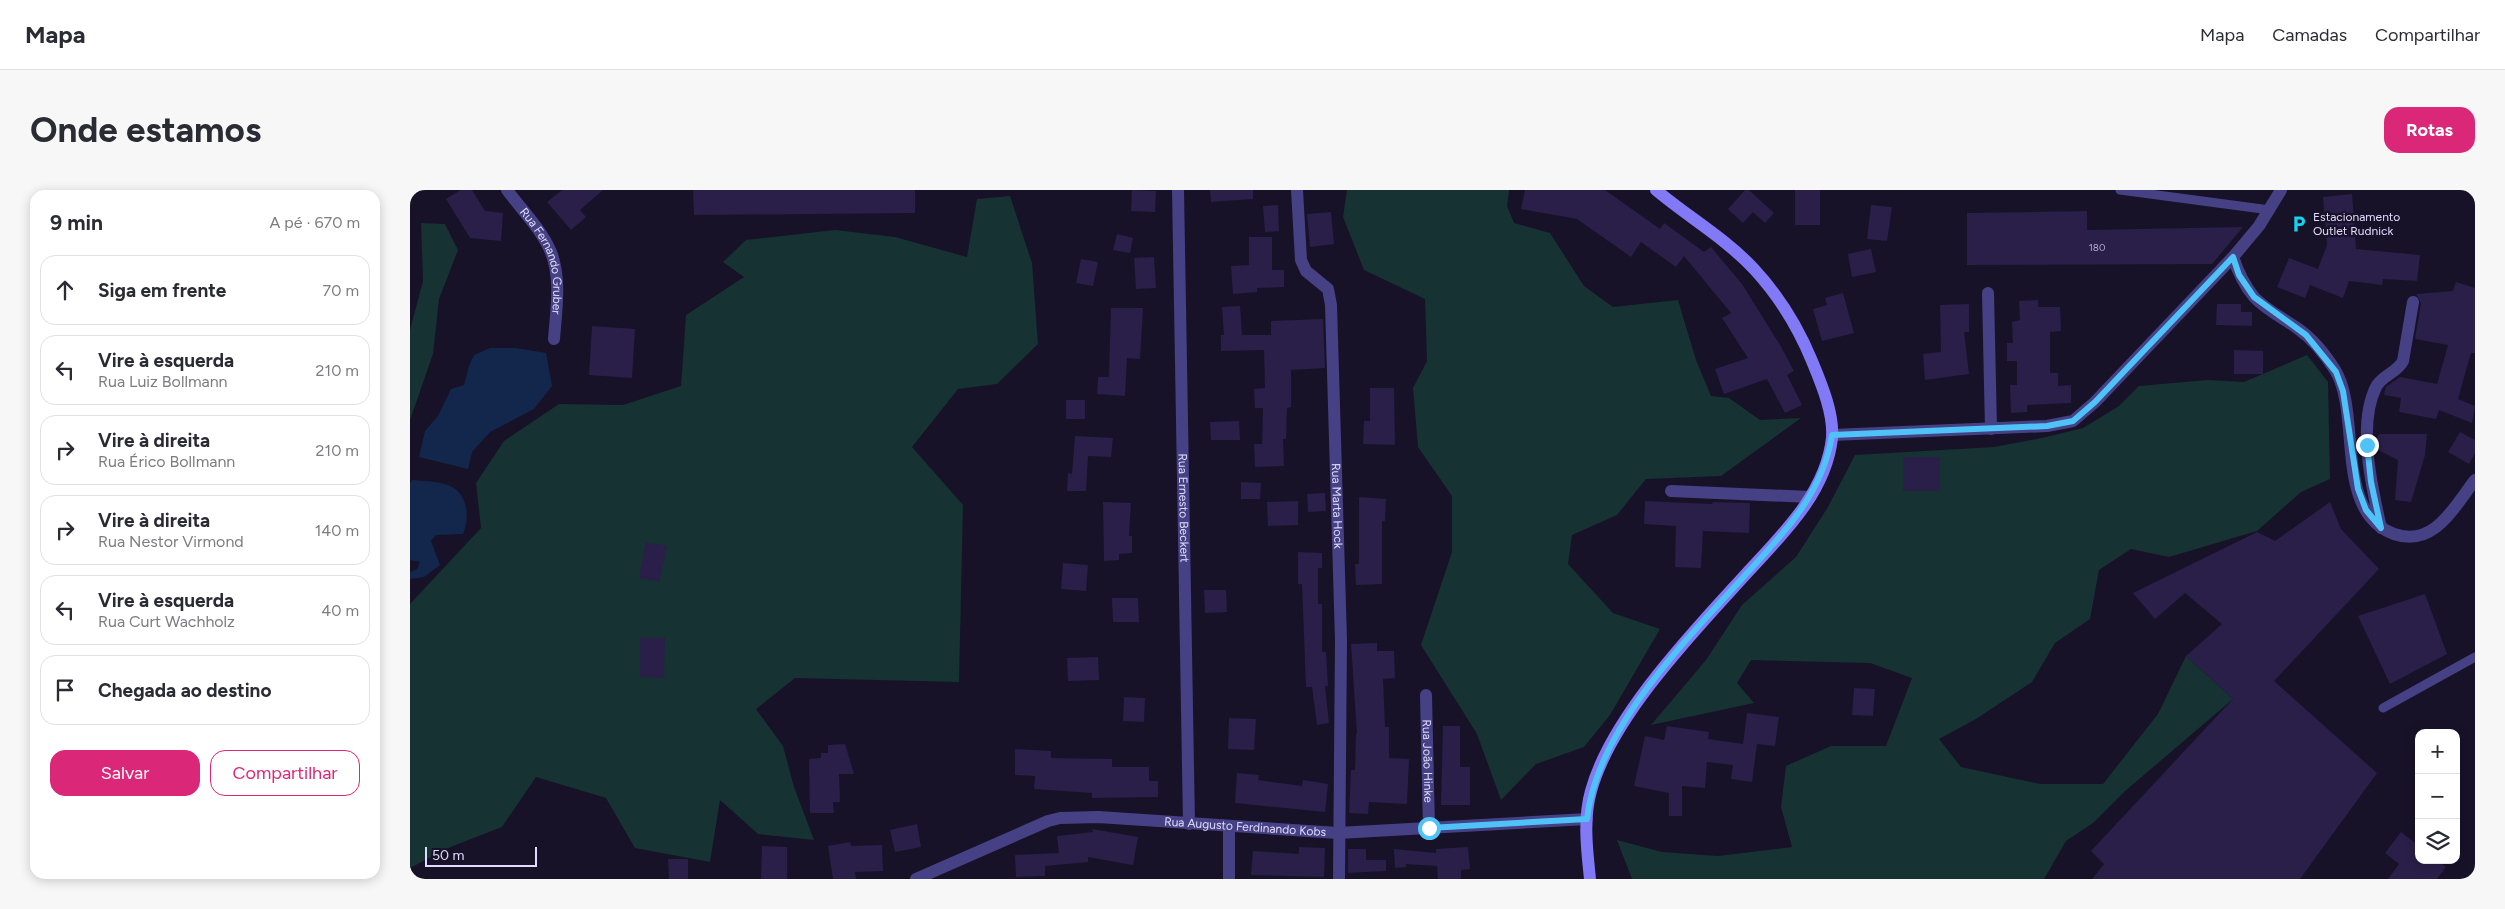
<!DOCTYPE html>
<html lang="pt">
<meta charset="utf-8">
<style>
body{margin:0;font-family:Figtree,sans-serif;background:#f7f7f7;color:#2b2b33}
.controls{position:absolute;right:15px;bottom:15px;display:grid;overflow:hidden;border-radius:10px;box-shadow:0 2px 12px #0003}
.controls button{width:45px;height:45px;display:grid;place-items:center;padding:0;border:0;border-bottom:1px solid #e1e1e2;background:#fff;color:#2b2b33;font:25px sans-serif}
.scale{position:absolute;left:15px;bottom:12px;width:112px;box-sizing:border-box;padding-left:5px;border:2px solid #e1dcfd;border-top:0;font-size:14px;line-height:18px;white-space:nowrap;color:#e1dcfd;-webkit-text-stroke:4px #171228;paint-order:stroke}
.stop{position:absolute;width:15px;height:15px;margin:-11px;border:4px solid #4fc3f7;border-radius:50%;background:#fff}
.stop.end{background:#4fc3f7;border-color:#fff;box-shadow:0 1px 5px #0008}
.list{margin:0;padding:0;list-style:none}
h2{display:flex;justify-content:space-between;align-items:center;height:65px;margin:0;padding:0 20px;font-size:21px}
h2 small{font-size:16px;font-weight:400;color:#7c7c81}
.list li{display:grid;grid-template-columns:32px 1fr auto;gap:15px;align-items:center;box-sizing:border-box;height:70px;margin:0 10px 10px;padding:0 10px;border:1px solid #e1e1e2;border-radius:15px}
.list b{display:block;font-size:19px;white-space:nowrap}
.list p{margin:0;font-size:16px;white-space:nowrap;color:#7c7c81}
.list em{font-size:16px;font-style:normal;color:#7c7c81}
.actions{display:flex;gap:10px;padding:15px 20px}
.actions a{flex:1;padding:11px 0;border:1px solid #db2777;border-radius:15px;text-align:center;font-size:18px;color:#db2777}
.actions .main{background:#db2777;color:#fff}
.icon{flex:none;width:28px;height:28px;fill:none;stroke:currentColor;stroke-width:2;stroke-linecap:round;stroke-linejoin:round}
.map{position:relative;flex:none;width:2065px;height:689px;overflow:hidden;border-radius:15px}
header{display:flex;align-items:center;gap:30px;box-sizing:border-box;height:70px;padding:0 25px;background:#fff;border-bottom:1px solid #e1e1e2}
header strong{font-size:24px}
nav{display:flex;gap:28px;margin-inline-start:auto;font-size:18px}
.intro{display:flex;align-items:center;justify-content:space-between;box-sizing:border-box;height:120px;padding:0 30px}
h1{margin:0;font-size:35px}
.button{padding:12px 22px;border-radius:15px;background:#db2777;color:#fff;font-size:18px;font-weight:700}
main{display:flex;gap:30px;padding:0 30px}
aside{flex:1;background:#fff;border-radius:15px;box-shadow:0 2px 12px #0003}
.map>svg:first-child{display:block}
.green{fill:#163232}
.water{fill:#13274c}
.building{fill:#291f48}
.lines{fill:none;stroke-linecap:round;stroke-linejoin:round}
.service{stroke:#454184;stroke-width:9}
.minor{stroke:#454184;stroke-width:12}
.tertiary{stroke:#454184;stroke-width:12}
.secondary{stroke:#8179f6;stroke-width:12}
.route{stroke:#4fc3f7;stroke-width:6}
.labels{text-anchor:middle;stroke-width:4.5;stroke-linejoin:round;paint-order:stroke}
.number-label{font-size:10px;fill:#b3add0}
.poi-label{font-size:12px;fill:#e1dcfd;stroke:#171228;text-anchor:start}
.street-label{font-size:12px;fill:#e1dcfd;stroke:#171228}
</style>
<header>
<strong>Mapa</strong>
<nav><a>Mapa</a><a>Camadas</a><a>Compartilhar</a></nav>
</header>
<div class="intro"><h1>Onde estamos</h1><a class="button">Rotas</a></div>
<main>
<aside>
<h2>9 min<small>A pé · 670 m</small></h2>
<ul class="list">
<li><svg class="icon" aria-label="ahead" viewBox="0 0 24 24"><path d="M12 20V5M6 11l6-6 6 6"/></svg><div><b>Siga em frente</b></div><em>70 m</em></li>
<li><svg class="icon" aria-label="left" viewBox="0 0 24 24"><path d="M17 20v-9H6M10 6l-5 5 5 5"/></svg><div><b>Vire à esquerda</b><p>Rua Luiz Bollmann</p></div><em>210 m</em></li>
<li><svg class="icon" aria-label="right" viewBox="0 0 24 24"><path d="M7 20v-9h11M14 6l5 5-5 5"/></svg><div><b>Vire à direita</b><p>Rua Érico Bollmann</p></div><em>210 m</em></li>
<li><svg class="icon" aria-label="right" viewBox="0 0 24 24"><path d="M7 20v-9h11M14 6l5 5-5 5"/></svg><div><b>Vire à direita</b><p>Rua Nestor Virmond</p></div><em>140 m</em></li>
<li><svg class="icon" aria-label="left" viewBox="0 0 24 24"><path d="M17 20v-9H6M10 6l-5 5 5 5"/></svg><div><b>Vire à esquerda</b><p>Rua Curt Wachholz</p></div><em>40 m</em></li>
<li><svg class="icon" aria-label="arrive" viewBox="0 0 24 24"><path d="M6 21V4h12l-3 4 3 4H6"/></svg><div><b>Chegada ao destino</b></div></li>
</ul>
<div class="actions"><a class="main">Salvar</a><a>Compartilhar</a></div>
</aside>
<div class="map">
<svg width="2065" height="689" viewBox="0 0 2065 689">
<rect width="100%" height="100%" fill="#171228"/>
<path class="green" d="M 937,0 L 1099,0 L 1097,16 L 1104,33 L 1140,43 L 1174,96 L 1203,117 L 1268,110 L 1286,170 L 1301,206 L 1319,208 L 1350,230 L 1391,228 L 1311,286 L 1236,289 L 1207,325 L 1162,345 L 1158,374 L 1203,423 L 1250,439 L 1200,525 L 1174,557 L 1126,574 L 1091,610 L 1067,544 L 1011,455 L 1042,362 L 1042,306 L 1008,257 L 1003,198 L 1017,171 L 1015,109 L 954,80 L 933,27 Z
M 600,6 L 622,73 L 628,154 L 587,194 L 548,199 L 502,257 L 553,315 L 549,492 L 385,488 L 346,519 L 373,556 L 384,597 L 404,650 L 348,644 L 310,610 L 300,672 L 225,658 L 196,608 L 126,587 L 92,637 L 38,658 L 0,678 L 0,414 L 71,338 L 66,293 L 94,251 L 149,214 L 213,215 L 271,196 L 276,125 L 334,87 L 313,72 L 336,50 L 425,40 L 485,47 L 557,67 L 567,9 Z
M 11,33 L 35,34 L 48,60 L 29,109 L 23,164 L 0,230 L 0,140 L 13,91 Z
M 1897,165 L 1918,192 L 1920,289 L 1891,302 L 1847,341 L 1759,367 L 1721,359 L 1689,380 L 1680,429 L 1645,453 L 1622,492 L 1566,529 L 1529,549 L 1551,577 L 1630,594 L 1693,594 L 1748,524 L 1776,466 L 1823,509 L 1714,602 L 1683,633 L 1656,651 L 1634,689 L 1222,689 L 1207,650 L 1252,662 L 1308,666 L 1382,657 L 1371,617 L 1376,576 L 1421,556 L 1476,556 L 1502,488 L 1460,473 L 1341,470 L 1327,493 L 1344,513 L 1241,535 L 1296,470 L 1332,415 L 1386,367 L 1418,317 L 1445,265 L 1584,257 L 1632,248 L 1673,238 L 1709,216 L 1729,196 L 1798,190 L 1834,192 Z"/>
<path class="water" d="M 80,158 L 106,158 L 136,163 L 142,196 L 124,219 L 80,242 L 62,262 L 58,279 L 9,267 L 15,241 L 28,226 L 41,199 L 54,195 L 59,176 L 64,165 Z
M 2,290 C 13,291 24,291 34,294 C 57,299 61,325 53,344 L 26,345 L 21,351 L 30,375 L 14,387 L 0,389 L 0,382 L 7,379 L 10,372 L 0,370 L 0,294 Z"/>
<path class="building" d="M 51,0 L 62,0 L 75,21 L 93,23 L 91,51 L 60,48 L 36,9 Z
M 152,0 L 193,0 L 170,20 L 176,27 L 161,40 L 137,12 Z
M 283,0 L 505,0 L 505,23 L 284,25 Z
M 722,0 L 746,1 L 745,22 L 721,21 Z
M 800,0 L 843,0 L 843,9 L 801,12 Z
M 1115,0 L 1195,0 L 1250,39 L 1254,33 L 1294,62 L 1301,57 L 1332,94 L 1370,155 L 1384,181 L 1377,185 L 1392,215 L 1375,223 L 1357,189 L 1314,204 L 1305,179 L 1338,168 L 1312,128 L 1321,123 L 1274,66 L 1266,77 L 1231,52 L 1221,67 L 1167,29 L 1111,19 Z
M 1335,0 L 1339,0 L 1364,23 L 1355,33 L 1343,22 L 1333,33 L 1318,19 Z
M 1385,0 L 1410,0 L 1410,35 L 1385,35 Z
M 1942,4 L 1946,59 L 2010,65 L 2007,91 L 1973,89 L 1972,95 L 1939,91 L 1933,108 L 1900,95 L 1895,108 L 1867,97 L 1879,68 L 1908,79 L 1917,55 L 1913,7 Z
M 868,15 L 869,41 L 855,42 L 853,16 Z
M 1461,15 L 1482,17 L 1477,51 L 1457,49 Z
M 1677,21 L 1677,40 L 1833,37 L 1802,74 L 1557,75 L 1557,23 Z
M 921,22 L 924,54 L 900,57 L 897,24 Z
M 707,44 L 723,48 L 720,63 L 703,60 Z
M 839,47 L 862,47 L 862,80 L 874,80 L 874,97 L 847,98 L 847,102 L 823,104 L 821,76 L 839,75 Z
M 1461,59 L 1466,82 L 1442,87 L 1438,64 Z
M 744,67 L 746,98 L 726,99 L 724,68 Z
M 671,69 L 688,72 L 683,96 L 666,93 Z
M 2046,92 L 2065,98 L 2065,163 L 2061,163 L 2048,209 L 2065,216 L 2062,233 L 2029,220 L 2026,229 L 1989,222 L 1991,208 L 1974,205 L 1976,197 L 1990,187 L 2027,194 L 2038,155 L 2005,149 L 2011,113 L 2006,104 L 2043,101 Z
M 1433,103 L 1444,143 L 1412,151 L 1403,119 L 1417,115 L 1415,108 Z
M 1628,110 L 1628,117 L 1650,117 L 1651,141 L 1640,142 L 1640,183 L 1648,183 L 1648,196 L 1661,195 L 1661,213 L 1617,215 L 1617,222 L 1601,223 L 1600,195 L 1607,195 L 1607,171 L 1597,171 L 1597,153 L 1603,153 L 1602,132 L 1610,130 L 1609,111 Z
M 1559,114 L 1559,142 L 1554,142 L 1559,184 L 1515,190 L 1513,164 L 1531,162 L 1530,115 Z
M 1807,114 L 1831,114 L 1831,122 L 1842,122 L 1842,136 L 1806,135 Z
M 830,116 L 832,145 L 861,145 L 861,131 L 913,129 L 915,178 L 881,180 L 881,217 L 877,218 L 876,249 L 873,249 L 874,276 L 845,277 L 844,254 L 852,254 L 853,218 L 845,218 L 844,199 L 855,198 L 854,160 L 811,161 L 811,145 L 814,145 L 812,117 Z
M 701,118 L 733,118 L 730,169 L 717,168 L 715,206 L 687,204 L 688,187 L 699,187 Z
M 182,136 L 225,139 L 222,188 L 179,185 Z
M 1824,160 L 1853,161 L 1853,184 L 1824,184 Z
M 960,198 L 984,198 L 985,255 L 953,254 L 954,231 L 960,231 Z
M 656,210 L 675,210 L 675,229 L 656,229 Z
M 829,231 L 830,250 L 801,250 L 800,232 Z
M 2050,242 L 2065,250 L 2065,263 L 2059,274 L 2038,262 Z
M 1969,244 L 2017,244 L 2015,265 L 2001,312 L 1985,310 L 1988,270 L 1966,259 L 1965,251 Z
M 665,246 L 703,248 L 701,267 L 678,266 L 676,301 L 657,301 L 658,283 L 662,284 Z
M 1493,267 L 1530,267 L 1530,301 L 1493,301 Z
M 831,292 L 851,293 L 850,309 L 831,309 Z
M 915,303 L 916,321 L 898,322 L 897,304 Z
M 949,307 L 976,309 L 975,331 L 972,331 L 972,394 L 946,395 L 945,374 L 949,374 Z
M 888,311 L 888,335 L 858,336 L 857,312 Z
M 1235,311 L 1302,314 L 1303,312 L 1340,313 L 1339,343 L 1293,341 L 1291,378 L 1265,377 L 1266,336 L 1234,334 Z
M 693,312 L 721,313 L 719,346 L 722,346 L 722,363 L 709,364 L 709,370 L 694,371 Z
M 1920,312 L 1931,339 L 1969,379 L 1864,491 L 1967,583 L 1890,689 L 1682,689 L 1694,674 L 1681,661 L 1823,509 L 1776,466 L 1812,434 L 1775,403 L 1745,429 L 1723,403 L 1847,342 L 1865,351 Z
M 236,352 L 257,356 L 249,392 L 229,388 Z
M 888,362 L 912,363 L 912,378 L 908,378 L 908,414 L 912,414 L 912,462 L 916,462 L 918,496 L 915,496 L 919,533 L 907,535 L 902,497 L 896,497 L 892,394 L 888,394 Z
M 653,373 L 678,375 L 676,401 L 651,399 Z
M 794,400 L 816,400 L 817,422 L 795,423 Z
M 2015,404 L 2037,464 L 1980,494 L 1948,426 Z
M 702,408 L 728,408 L 729,432 L 703,432 Z
M 230,448 L 255,448 L 254,488 L 230,487 Z
M 967,453 L 967,461 L 984,461 L 985,488 L 973,489 L 975,537 L 979,537 L 979,568 L 999,569 L 997,614 L 959,612 L 958,624 L 939,623 L 941,580 L 945,580 L 946,544 L 947,544 L 941,454 Z
M 688,467 L 689,490 L 658,491 L 657,468 Z
M 1444,498 L 1465,499 L 1463,526 L 1442,525 Z
M 714,507 L 735,508 L 734,532 L 713,531 Z
M 1337,523 L 1369,527 L 1365,556 L 1347,554 L 1342,592 L 1321,589 L 1323,575 L 1297,572 L 1295,598 L 1272,596 L 1272,626 L 1259,626 L 1259,603 L 1224,596 L 1235,546 L 1254,550 L 1257,536 L 1299,542 L 1298,549 L 1333,554 Z
M 819,528 L 846,529 L 844,560 L 818,559 Z
M 1033,536 L 1050,536 L 1050,577 L 1060,577 L 1060,615 L 1031,615 Z
M 435,554 L 444,584 L 429,584 L 430,612 L 423,612 L 424,623 L 400,623 L 399,569 L 411,568 L 411,563 L 418,563 L 418,555 Z
M 605,559 L 641,561 L 641,568 L 702,569 L 702,577 L 739,577 L 739,591 L 748,591 L 748,607 L 682,608 L 682,603 L 624,599 L 625,586 L 605,585 Z
M 827,583 L 849,585 L 848,590 L 892,596 L 893,590 L 918,594 L 915,622 L 825,613 Z
M 507,634 L 511,657 L 485,662 L 480,640 Z
M 682,639 L 728,647 L 723,675 L 678,667 L 678,672 L 635,676 L 635,686 L 606,687 L 605,665 L 649,663 L 647,646 L 683,642 Z
M 1991,642 L 2009,656 L 2009,670 L 2027,670 L 2036,677 L 2027,689 L 1978,689 L 1989,674 L 1975,663 Z
M 440,652 L 441,656 L 472,655 L 473,681 L 445,682 L 446,689 L 423,689 L 418,656 Z
M 352,656 L 377,657 L 377,689 L 351,689 Z
M 889,657 L 915,658 L 914,687 L 841,685 L 843,661 L 889,664 Z
M 1058,657 L 1060,679 L 1051,680 L 1051,689 L 1028,689 L 1027,676 L 996,674 L 996,677 L 985,678 L 984,659 L 1026,663 L 1026,659 Z
M 938,659 L 956,659 L 956,670 L 976,670 L 976,681 L 938,683 Z
M 258,669 L 278,669 L 278,689 L 259,689 Z"/>
<g class="lines">
<path class="service" d="M 1710,0 L 1860,20
M 1973,518 L 2065,467"/>
<g class="minor">
<path id="s1" d="M 97,0 C 112,20 130,38 140,60 C 152,87 146,122 144,149"/>
<path id="s2" d="M 768,0 L 779,634"/>
<path id="s3" d="M 887,0 L 891,70 L 896,81 L 918,99 L 921,115 L 931,450 L 929,689"/>
<path d="M 1823,67 C 1828,82 1834,95 1844,107 C 1856,120 1873,128 1887,138 C 1903,149 1915,164 1925,180 C 1952,223 1923,322 1984,344 C 2024,358 2044,317 2065,290"/>
<path d="M 1578,103 L 1581,239"/>
<path d="M 1261,301 L 1400,307"/>
<path d="M 1971,338 C 1962,298 1947,235 1966,197 C 1972,185 1987,183 1993,171 L 2003,112"/>
<path id="s4" d="M 1016,505 L 1019,638"/>
<path d="M 819,689 L 819,637"/>
</g>
<g class="tertiary">
<path d="M 1422,245 L 1637,236 L 1663,231 L 1685,212 L 1823,67 L 1849,36 L 1871,0"/>
<path id="s5" d="M 506,689 L 638,631 L 650,628 L 688,627 L 928,643 L 1177,629"/>
</g>
<path class="secondary" d="M 1180,689 C 1177,660 1173,629 1181,601 C 1201,527 1285,440 1336,384 C 1372,345 1416,303 1422,248 C 1424,223 1411,193 1402,171 C 1388,137 1369,106 1344,79 C 1315,48 1278,27 1246,0"/>
</g>
<g class="lines">
<path class="route" d="M 1019,638 L 1177,629 C 1187,537 1279,447 1338,382 C 1376,341 1413,302 1422,245 L 1637,236 L 1663,231 L 1685,212 L 1823,67 L 1829,85 L 1844,107 L 1896,145 L 1926,182 L 1933,201 L 1948,299 L 1956,320 L 1971,338 L 1961,292 L 1957,255"/>
</g>
<defs>
<g id="parking-bare" transform="scale(1.35)"><path d="M-3.5-5.5H1a3.5 3.5 0 0 1 0 7H-1V5.5H-3.5ZM-1-3.4V-.6H.8a1.4 1.4 0 0 0 0-2.8Z" fill="#15d2ef" stroke="#171228" stroke-width="2.5" paint-order="stroke"/></g>
</defs>
<g fill-rule="evenodd">
<use href="#parking-bare" x="1889" y="34"/>
</g>
<g class="labels">
<g class="number-label">
<text x="1687" y="61">180</text>
</g>
<g class="poi-label">
<text x="1903" y="31">Estacionamento<tspan x="1903" dy="14">Outlet Rudnick</tspan></text>
</g>
<g class="street-label">
<text dy="4" stroke="none"><textPath href="#s1" startOffset="82">Rua Fernando Gruber</textPath></text>
<text dy="4" stroke="none"><textPath href="#s3" startOffset="328">Rua Marta Hock</textPath></text>
<text dy="4" stroke="none"><textPath href="#s2" startOffset="318">Rua Ernesto Beckert</textPath></text>
<text dy="4" stroke="none"><textPath href="#s4" startOffset="66">Rua João Hinke</textPath></text>
<text dy="4" stroke="none"><textPath href="#s5" startOffset="342">Rua Augusto Ferdinando Kobs</textPath></text>
</g>
</g>
</svg>
<div class="controls">
<button>+</button>
<button>−</button>
<button><svg class="icon" aria-label="layers" viewBox="0 0 24 24"><path d="M12 4l9 5-9 5-9-5zM3 14l9 5 9-5"/></svg></button>
</div>
<div class="scale">50 m</div>
<div class="stop" style="left:1019px;top:638px"></div>
<div class="stop end" style="left:1957px;top:255px"></div>
</div>
</main>
